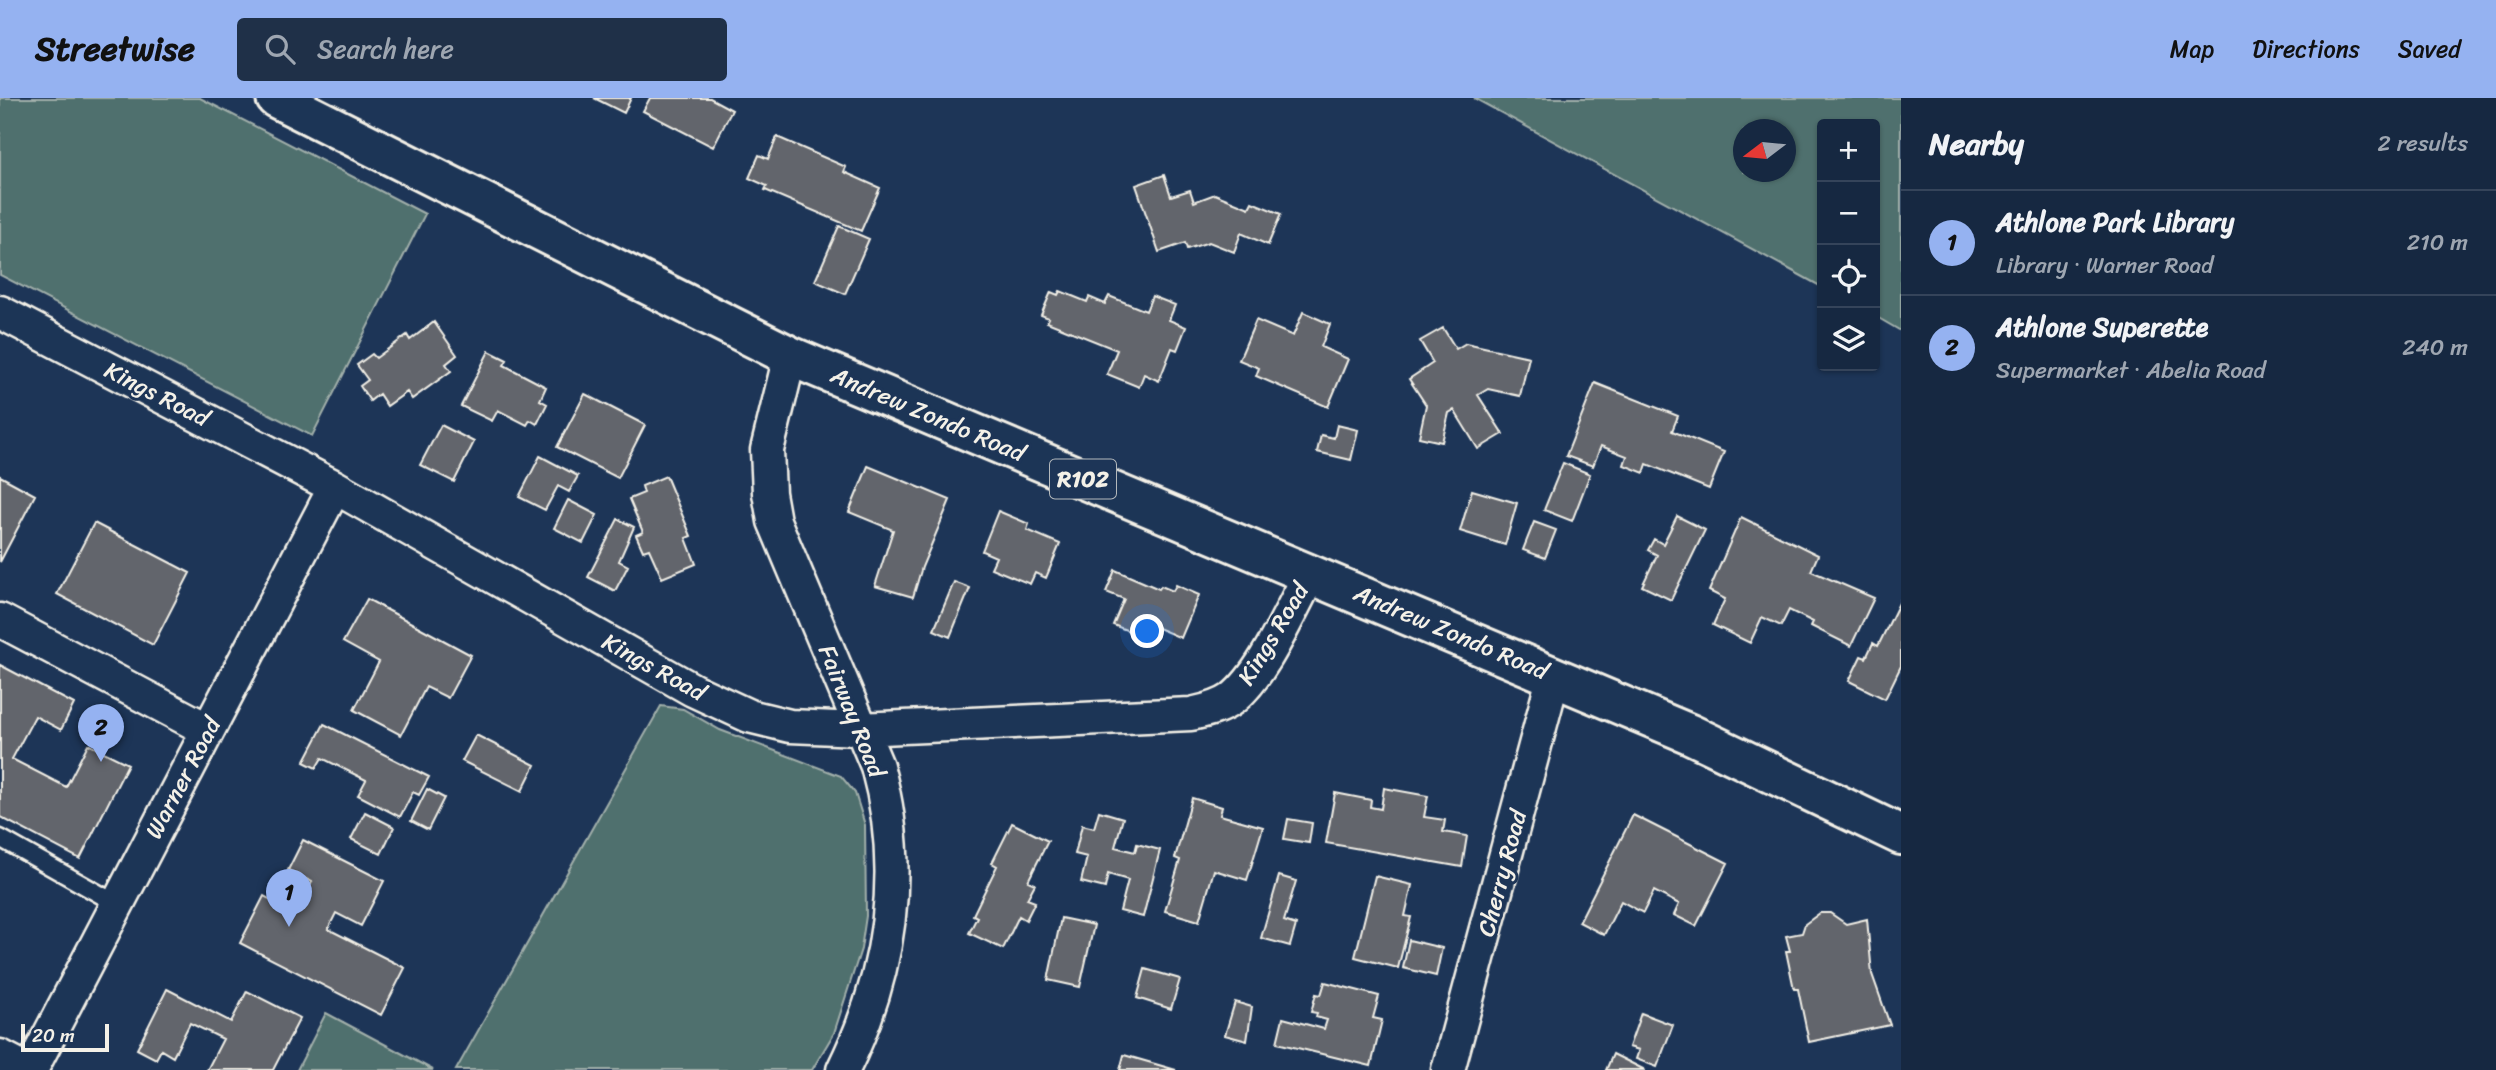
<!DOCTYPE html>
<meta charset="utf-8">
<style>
body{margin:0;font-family:Sriracha,sans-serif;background:#1f3048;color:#f1f3f6}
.controls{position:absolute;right:21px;top:21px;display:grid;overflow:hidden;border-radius:7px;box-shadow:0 2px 5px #0004}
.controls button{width:63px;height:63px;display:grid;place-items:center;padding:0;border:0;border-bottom:2px solid #35445a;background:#162841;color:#f1f3f6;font:35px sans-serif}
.compass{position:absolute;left:1733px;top:21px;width:63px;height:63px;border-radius:50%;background:#162841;box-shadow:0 2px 5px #0004;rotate:254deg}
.scale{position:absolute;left:21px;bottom:18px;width:88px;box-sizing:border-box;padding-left:7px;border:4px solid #f4f1e8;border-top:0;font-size:19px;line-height:24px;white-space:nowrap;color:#f4f1e8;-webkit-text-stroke:5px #1d3557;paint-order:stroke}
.you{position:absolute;left:1148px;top:534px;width:24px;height:24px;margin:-18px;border:5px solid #fff;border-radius:50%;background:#1a73e8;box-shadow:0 0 0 10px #1a73e833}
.badge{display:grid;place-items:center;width:46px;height:46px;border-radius:50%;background:#95b2f1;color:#111;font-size:23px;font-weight:700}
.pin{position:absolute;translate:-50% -58px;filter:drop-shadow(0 2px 4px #0008)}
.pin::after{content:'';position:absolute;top:37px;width:24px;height:21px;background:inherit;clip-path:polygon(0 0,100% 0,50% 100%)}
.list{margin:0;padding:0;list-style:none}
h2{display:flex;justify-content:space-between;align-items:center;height:91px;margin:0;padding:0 28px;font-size:30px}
h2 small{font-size:23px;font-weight:400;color:#9ea6b1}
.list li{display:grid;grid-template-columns:46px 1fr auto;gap:21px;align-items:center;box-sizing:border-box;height:105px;padding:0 28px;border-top:2px solid #35445a}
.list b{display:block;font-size:26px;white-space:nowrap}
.list p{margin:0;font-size:23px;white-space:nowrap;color:#9ea6b1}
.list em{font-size:23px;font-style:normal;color:#9ea6b1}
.icon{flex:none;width:38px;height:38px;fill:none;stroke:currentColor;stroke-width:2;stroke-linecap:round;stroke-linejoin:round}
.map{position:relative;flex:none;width:1901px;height:972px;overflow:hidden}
header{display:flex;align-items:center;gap:42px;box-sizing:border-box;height:98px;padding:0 35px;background:#95b2f1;color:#111}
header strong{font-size:33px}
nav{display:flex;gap:38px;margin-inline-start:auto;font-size:24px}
.search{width:490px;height:63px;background:#1f3048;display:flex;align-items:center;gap:18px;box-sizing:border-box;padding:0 24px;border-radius:7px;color:#9ea6b1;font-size:26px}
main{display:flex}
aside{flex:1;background:#162841}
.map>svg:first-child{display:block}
.green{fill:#506f6e;stroke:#a2b0ab;stroke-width:2;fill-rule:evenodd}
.building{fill:#62656c;stroke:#f4f1e8;stroke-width:2}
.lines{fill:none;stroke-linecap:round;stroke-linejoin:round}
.lane-casing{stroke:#f4f1e8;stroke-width:21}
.street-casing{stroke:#f4f1e8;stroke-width:37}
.primary-casing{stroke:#f4f1e8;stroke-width:44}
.lane{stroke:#1d3557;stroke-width:16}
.street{stroke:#1d3557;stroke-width:32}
.primary{stroke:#1d3557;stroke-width:38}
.labels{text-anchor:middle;stroke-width:6;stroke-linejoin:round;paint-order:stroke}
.shield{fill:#1d3557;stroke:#b4b9bc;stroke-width:2}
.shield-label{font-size:23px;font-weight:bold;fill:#f4f1e8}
.street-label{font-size:24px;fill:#f4f1e8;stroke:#1d3557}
</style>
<header>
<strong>Streetwise</strong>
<div class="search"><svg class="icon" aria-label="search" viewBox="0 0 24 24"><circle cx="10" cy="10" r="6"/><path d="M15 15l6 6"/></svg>Search here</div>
<nav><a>Map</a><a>Directions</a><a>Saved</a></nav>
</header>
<main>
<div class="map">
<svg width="1901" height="972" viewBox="0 0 1901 972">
<rect width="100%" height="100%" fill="#1d3557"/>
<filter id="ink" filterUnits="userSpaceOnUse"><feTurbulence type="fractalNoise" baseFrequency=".0143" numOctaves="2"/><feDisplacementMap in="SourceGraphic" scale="14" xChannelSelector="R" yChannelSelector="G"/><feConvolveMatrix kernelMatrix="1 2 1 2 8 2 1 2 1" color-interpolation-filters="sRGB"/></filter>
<g filter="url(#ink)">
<path class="green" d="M 0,0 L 200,0 L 425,116 L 312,338 L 0,177 Z
M 1474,0 L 1901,0 L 1901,233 L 1875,218 L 1875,26 L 1822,26 L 1822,189 ZM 1744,32 L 1786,32 L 1786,74 L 1744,74 Z
M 661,608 L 683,611 L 720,632 L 841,678 L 855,695 L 865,727 L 866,818 L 861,851 L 834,935 L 812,972 L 456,972 Z
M 326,915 L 433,972 L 297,972 Z"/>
<path class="building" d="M 594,0 L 631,0 L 624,15 Z
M 650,0 L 710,0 L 732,12 L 713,49 L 643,13 Z
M 777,39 L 846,69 L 844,74 L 880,90 L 861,133 L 765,92 L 767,88 L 749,80 L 759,57 L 768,61 Z
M 1164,77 L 1171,98 L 1190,92 L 1194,104 L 1215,96 L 1249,110 L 1252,104 L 1281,116 L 1268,147 L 1241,135 L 1234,154 L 1209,144 L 1187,151 L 1185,145 L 1159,154 L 1136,87 Z
M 839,128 L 869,141 L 845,196 L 815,183 Z
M 1060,193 L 1087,204 L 1089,199 L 1105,206 L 1109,198 L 1146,213 L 1152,198 L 1175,207 L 1169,222 L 1186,229 L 1177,252 L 1172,250 L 1159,283 L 1144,276 L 1139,289 L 1107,276 L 1117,252 L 1047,224 L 1049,220 L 1041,217 L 1051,194 L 1058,197 Z
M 1303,214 L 1330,226 L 1321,249 L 1348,261 L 1328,309 L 1256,278 L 1259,270 L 1239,262 L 1256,222 L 1293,238 Z
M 434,224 L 457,257 L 446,266 L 451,273 L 412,301 L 407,294 L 387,308 L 379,296 L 370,303 L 360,288 L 368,282 L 357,267 L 372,256 L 376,260 L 407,237 L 410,242 Z
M 1443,230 L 1456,251 L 1466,245 L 1529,259 L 1520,298 L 1488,291 L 1478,297 L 1503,336 L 1478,351 L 1454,312 L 1449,315 L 1442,344 L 1419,339 L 1426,307 L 1409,281 L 1433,265 L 1420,243 Z
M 489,253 L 507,262 L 504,267 L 546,289 L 540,302 L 547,306 L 537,326 L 530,322 L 527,327 L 498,312 L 492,323 L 461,308 Z
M 1595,285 L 1678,318 L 1672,333 L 1724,354 L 1709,391 L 1647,366 L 1644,375 L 1624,367 L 1627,358 L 1601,348 L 1593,368 L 1566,358 Z
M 585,296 L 645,327 L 618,380 L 557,349 Z
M 441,327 L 474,344 L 454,384 L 420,367 Z
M 1337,327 L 1358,332 L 1351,362 L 1317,354 L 1321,337 L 1334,340 Z
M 540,358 L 578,378 L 569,394 L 558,388 L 545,412 L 519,399 Z
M 1563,365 L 1590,376 L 1572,423 L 1544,412 Z
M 868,368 L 950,402 L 922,469 L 913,499 L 875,488 L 893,432 L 849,414 Z
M 0,378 L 35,397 L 0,464 Z
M 666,378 L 691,438 L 686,440 L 696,466 L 662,480 L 649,451 L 643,453 L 636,437 L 643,434 L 629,401 L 644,395 L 642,388 Z
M 1472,392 L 1517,405 L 1505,447 L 1460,433 Z
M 568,402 L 597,417 L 583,445 L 554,430 Z
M 998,413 L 1029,426 L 1027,432 L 1060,446 L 1046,480 L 1035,475 L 1030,486 L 991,470 L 996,459 L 982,453 Z
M 1677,418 L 1705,432 L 1671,502 L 1642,488 L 1657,457 L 1648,452 L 1654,441 L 1663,446 Z
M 1741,419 L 1818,457 L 1811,473 L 1874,500 L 1851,548 L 1811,528 L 1813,524 L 1789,512 L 1781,528 L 1762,519 L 1750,545 L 1713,527 L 1725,501 L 1709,493 Z
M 618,421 L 634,429 L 619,463 L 628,468 L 615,493 L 588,479 Z
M 1534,424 L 1556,432 L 1545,460 L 1523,452 Z
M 94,425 L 190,475 L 153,547 L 57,496 Z
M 1115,472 L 1159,491 L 1161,488 L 1173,493 L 1176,487 L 1199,497 L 1181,540 L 1139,522 L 1134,535 L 1113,527 L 1124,501 L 1106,494 Z
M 954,484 L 970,490 L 950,539 L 934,532 Z
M 367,501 L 471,557 L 448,600 L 426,589 L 401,637 L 354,612 L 379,564 L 343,544 Z
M 1901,501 L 1901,568 L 1885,601 L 1849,583 L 1861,558 L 1866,560 L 1873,545 L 1878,548 Z
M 0,567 L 74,606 L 61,632 L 35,618 L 12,661 L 66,689 L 88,646 L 128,666 L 80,761 L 0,719 Z
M 324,626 L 429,679 L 419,697 L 413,694 L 400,719 L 358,697 L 366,682 L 322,660 L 316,670 L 304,664 Z
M 476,637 L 535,667 L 522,693 L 462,663 Z
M 1384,690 L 1428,698 L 1424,719 L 1445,722 L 1443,734 L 1467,738 L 1462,769 L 1326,745 L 1335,695 L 1371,702 L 1370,709 L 1381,711 Z
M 427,691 L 444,700 L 428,732 L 411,723 Z
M 1192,700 L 1222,709 L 1220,717 L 1263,729 L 1247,782 L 1214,772 L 1199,823 L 1165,813 L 1180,762 L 1175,760 Z
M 1099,713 L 1123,720 L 1115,749 L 1135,754 L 1137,746 L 1160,752 L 1143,819 L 1120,813 L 1128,782 L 1108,776 L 1105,790 L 1081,784 L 1087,759 L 1075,756 L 1082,727 L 1094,730 Z
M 365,714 L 394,729 L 381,756 L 351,741 Z
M 1633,717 L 1728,765 L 1696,828 L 1674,817 L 1679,806 L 1654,793 L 1643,815 L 1621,803 L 1604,837 L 1579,824 Z
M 1288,721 L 1312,725 L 1309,745 L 1284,741 Z
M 1012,725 L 1048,743 L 1028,783 L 1035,786 L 1027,801 L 1035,804 L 1026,822 L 1019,818 L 1003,851 L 969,835 L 977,819 L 973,817 L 997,768 L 992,765 Z
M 303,742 L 384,783 L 361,828 L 336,815 L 328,831 L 405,870 L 381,917 L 240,845 L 264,798 L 296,815 L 312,784 L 288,772 Z
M 1279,778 L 1296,783 L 1284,823 L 1296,827 L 1290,848 L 1261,840 Z
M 1375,778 L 1412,787 L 1405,818 L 1411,819 L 1398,870 L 1355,859 Z
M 1820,815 L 1830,815 L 1846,826 L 1867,821 L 1872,876 L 1890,927 L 1809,944 L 1798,891 L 1794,891 L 1786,853 L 1790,853 L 1786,838 L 1802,835 L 1805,826 Z
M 1061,820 L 1094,827 L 1080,889 L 1048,882 Z
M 1409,842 L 1442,850 L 1436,878 L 1403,870 Z
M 1145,871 L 1180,881 L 1171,911 L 1137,900 Z
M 1325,884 L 1379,898 L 1373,920 L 1382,922 L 1371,968 L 1277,945 L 1283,920 L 1324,931 L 1327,922 L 1316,919 L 1317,915 L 1311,914 L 1316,896 L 1321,897 Z
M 167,891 L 231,924 L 247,893 L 300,920 L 273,972 L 207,972 L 223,941 L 190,925 L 173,959 L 161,952 L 156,961 L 137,951 Z
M 1235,904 L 1252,909 L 1247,943 L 1225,937 Z
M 1641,915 L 1673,927 L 1657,969 L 1636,961 L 1639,952 L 1629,949 Z
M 1613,956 L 1645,972 L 1606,972 Z
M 1124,957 L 1176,972 L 1120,972 Z"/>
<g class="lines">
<g class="lane-casing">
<path id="lane" d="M 0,740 L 117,806"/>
</g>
<g class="street-casing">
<path id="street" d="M 0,214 L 335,389 L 693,592 L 749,618 L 790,628 L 859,631 L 1191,616 C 1204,613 1220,610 1232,601 C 1265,575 1290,512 1311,475
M 790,258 L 767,352 L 769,395 L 774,423 L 877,668 C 906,772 890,877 843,972
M 0,522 L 208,632
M 0,958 L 27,972
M 31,972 L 335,389
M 1448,972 L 1554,577"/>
</g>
<g class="primary-casing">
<path id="primary" d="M 276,0 L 790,258 L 1690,636 L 1901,737"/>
</g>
<use href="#lane" class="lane"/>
<use href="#street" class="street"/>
<use href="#primary" class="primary"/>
</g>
</g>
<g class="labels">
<rect class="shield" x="1050" y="361.5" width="66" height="39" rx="5"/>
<g class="shield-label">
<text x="1083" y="389">R102</text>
</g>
<g class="street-label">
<text transform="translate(157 296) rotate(27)" y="8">Kings Road</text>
<text transform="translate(928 316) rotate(23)" y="8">Andrew Zondo Road</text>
<text transform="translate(1451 534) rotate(23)" y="8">Andrew Zondo Road</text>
<text transform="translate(1273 536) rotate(-59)" y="8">Kings Road</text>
<text transform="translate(654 569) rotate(29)" y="8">Kings Road</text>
<text transform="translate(852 613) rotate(68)" y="8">Fairway Road</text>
<text transform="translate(183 680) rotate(-62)" y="8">Warner Road</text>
<text transform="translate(1502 775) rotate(-75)" y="8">Cherry Road</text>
</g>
</g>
</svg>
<div class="controls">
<button>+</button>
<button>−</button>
<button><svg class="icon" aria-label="locate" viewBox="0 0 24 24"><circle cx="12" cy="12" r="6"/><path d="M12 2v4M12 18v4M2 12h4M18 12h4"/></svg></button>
<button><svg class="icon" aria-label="layers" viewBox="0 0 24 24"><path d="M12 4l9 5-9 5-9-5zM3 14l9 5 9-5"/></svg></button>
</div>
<svg class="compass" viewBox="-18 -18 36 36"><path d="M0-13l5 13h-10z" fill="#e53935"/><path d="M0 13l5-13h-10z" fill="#9ea6b1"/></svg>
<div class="scale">20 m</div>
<div class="you"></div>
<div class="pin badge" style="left:289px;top:829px">1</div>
<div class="pin badge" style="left:101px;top:664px">2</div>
</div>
<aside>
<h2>Nearby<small>2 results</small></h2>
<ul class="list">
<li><span class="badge">1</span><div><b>Athlone Park Library</b><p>Library · Warner Road</p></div><em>210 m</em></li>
<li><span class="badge">2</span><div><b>Athlone Superette</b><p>Supermarket · Abelia Road</p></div><em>240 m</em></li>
</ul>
</aside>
</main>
